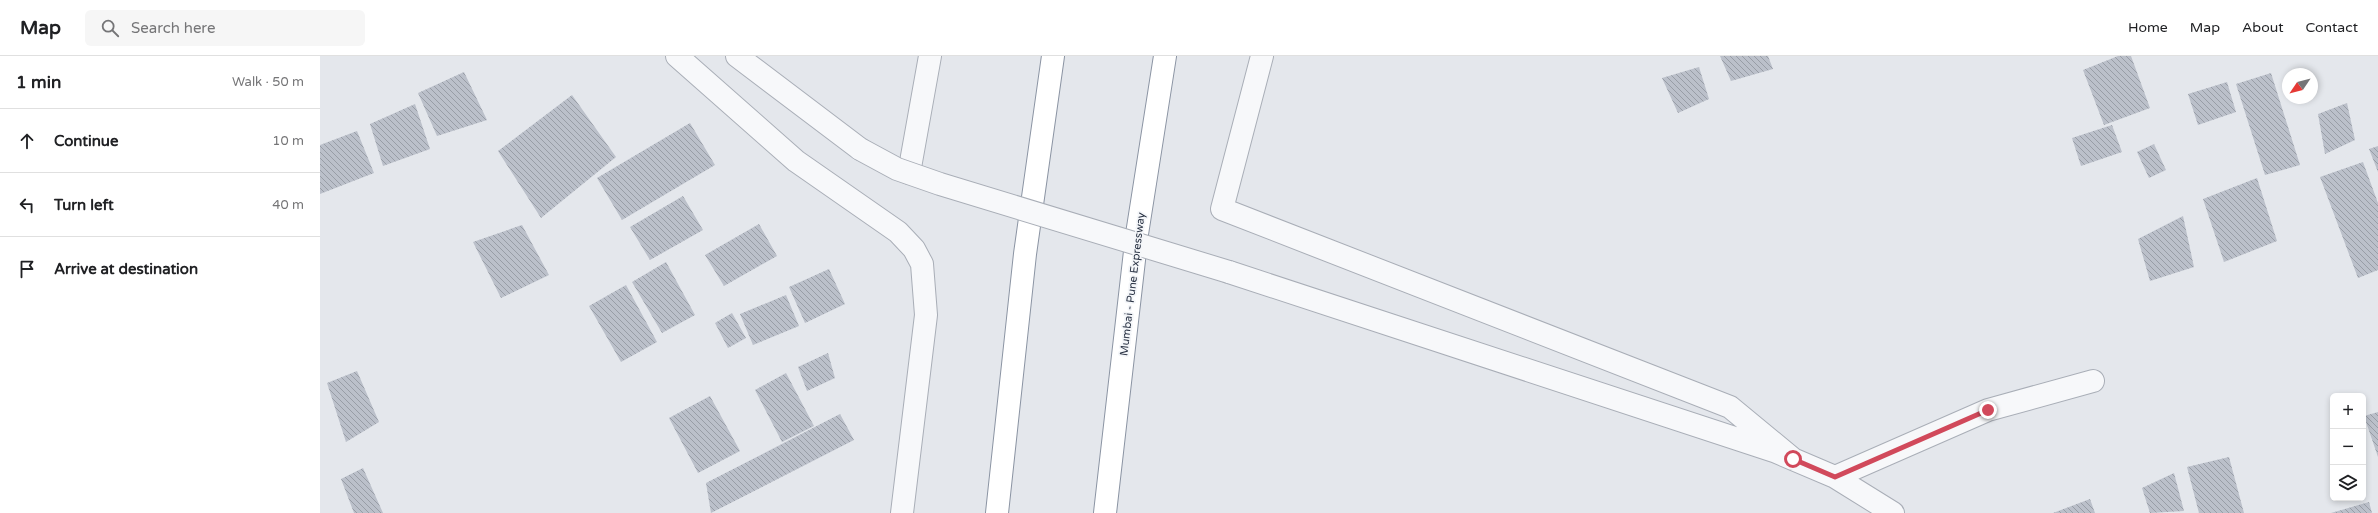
<!DOCTYPE html>
<meta charset="utf-8">
<style>
body{margin:0;font-family:"Varela Round",sans-serif;background:#f6f6f6;color:#202124}
.controls{position:absolute;right:12px;bottom:12px;display:grid;overflow:hidden;border-radius:6px;box-shadow:0 2px 6px #0003}
.controls button{width:36px;height:36px;display:grid;place-items:center;padding:0;border:0;border-bottom:1px solid #e0e0e0;background:#fff;color:#202124;font:20px sans-serif}
.compass{position:absolute;left:1962px;top:12px;width:36px;height:36px;border-radius:50%;background:#fff;box-shadow:0 2px 6px #0003;rotate:235deg}
.stop{position:absolute;width:12px;height:12px;margin:-9px;border:3px solid #d1495b;border-radius:50%;background:#fff}
.stop.end{background:#d1495b;border-color:#fff;box-shadow:0 1px 4px #0008}
.list{margin:0;padding:0;list-style:none}
h2{display:flex;justify-content:space-between;align-items:center;height:52px;margin:0;padding:0 16px;font-size:17px}
h2 small{font-size:13px;font-weight:400;color:#757577}
.list li{display:grid;grid-template-columns:26px 1fr auto;gap:12px;align-items:center;box-sizing:border-box;height:64px;padding:0 16px;border-top:1px solid #e0e0e0}
.list b{display:block;font-size:15px;white-space:nowrap}
.list em{font-size:13px;font-style:normal;color:#757577}
.icon{flex:none;width:22px;height:22px;fill:none;stroke:currentColor;stroke-width:2;stroke-linecap:round;stroke-linejoin:round}
.map{position:relative;flex:none;width:2058px;height:457px;overflow:hidden}
header{display:flex;align-items:center;gap:24px;box-sizing:border-box;height:56px;padding:0 20px;background:#fff;border-bottom:1px solid #e0e0e0}
header strong{font-size:19px}
nav{display:flex;gap:22px;margin-inline-start:auto;font-size:14px}
.search{width:280px;height:36px;background:#f6f6f6;display:flex;align-items:center;gap:10px;box-sizing:border-box;padding:0 14px;border-radius:6px;color:#757577;font-size:15px}
main{display:flex}
aside{flex:1;background:#fff}
.map>svg:first-child{display:block}
.building{fill:url(#building-back-hatch)}
.lines{fill:none;stroke-linecap:round;stroke-linejoin:round}
.minor-casing{stroke:#a9aeb7;stroke-width:24}
.highway-casing{stroke:#8b94a3;stroke-width:24}
.minor{stroke:#f7f8fa;stroke-width:22}
.highway{stroke:#fff;stroke-width:22}
.minor-bridge-casing{stroke:#a9aeb7;stroke-width:24;stroke-linecap:butt}
.minor-bridge{stroke:#f7f8fa;stroke-width:22}
.route{stroke:#d1495b;stroke-width:5}
.labels{text-anchor:middle;stroke-width:3.5;stroke-linejoin:round;paint-order:stroke}
.street-label{font-size:11px;fill:#2b3445;stroke:#f4f6f9}
</style>
<header>
<strong>Map</strong>
<div class="search"><svg class="icon" aria-label="search" viewBox="0 0 24 24"><circle cx="10" cy="10" r="6"/><path d="M15 15l6 6"/></svg>Search here</div>
<nav><a>Home</a><a>Map</a><a>About</a><a>Contact</a></nav>
</header>
<main>
<aside>
<h2>1 min<small>Walk · 50 m</small></h2>
<ul class="list">
<li><svg class="icon" aria-label="ahead" viewBox="0 0 24 24"><path d="M12 20V5M6 11l6-6 6 6"/></svg><div><b>Continue</b></div><em>10 m</em></li>
<li><svg class="icon" aria-label="left" viewBox="0 0 24 24"><path d="M17 20v-9H6M10 6l-5 5 5 5"/></svg><div><b>Turn left</b></div><em>40 m</em></li>
<li><svg class="icon" aria-label="arrive" viewBox="0 0 24 24"><path d="M6 21V4h12l-3 4 3 4H6"/></svg><div><b>Arrive at destination</b></div></li>
</ul>
</aside>
<div class="map">
<svg width="2058" height="457" viewBox="0 0 2058 457">
<defs>
<pattern id="building-back-hatch" width="6" height="6" patternUnits="userSpaceOnUse"><rect width="6" height="6" fill="#bbc0ca"/><path d="M-1 5l2 2M0 0l6 6M5-1l2 2" fill="none" stroke="#989da6"/></pattern>
</defs>
<rect width="100%" height="100%" fill="#e4e7ec"/>
<path class="building" d="M 1400,0 L 1448,0 L 1453,13 L 1411,25 Z
M 1798,0 L 1811,0 L 1830,52 L 1784,69 L 1763,14 Z
M 1379,11 L 1389,43 L 1358,57 L 1342,22 Z
M 144,16 L 167,64 L 117,80 L 98,37 Z
M 1951,17 L 1980,109 L 1945,119 L 1916,28 Z
M 1907,26 L 1916,56 L 1878,69 L 1868,38 Z
M 252,39 L 296,101 L 221,162 L 178,95 Z
M 2027,47 L 2035,84 L 2005,98 L 1998,58 Z
M 95,48 L 110,93 L 63,110 L 50,68 Z
M 370,67 L 395,109 L 302,164 L 277,122 Z
M 1792,69 L 1802,96 L 1761,110 L 1752,82 Z
M 37,75 L 54,117 L 0,138 L 0,89 Z
M 1834,88 L 1846,114 L 1829,122 L 1817,96 Z
M 2058,90 L 2058,116 L 2049,93 Z
M 2043,106 L 2058,147 L 2058,214 L 2038,222 L 2000,121 Z
M 1937,122 L 1957,185 L 1904,206 L 1883,143 Z
M 363,140 L 383,174 L 330,204 L 310,171 Z
M 1863,160 L 1874,211 L 1830,225 L 1818,183 Z
M 439,168 L 457,200 L 404,230 L 385,199 Z
M 202,169 L 229,219 L 181,242 L 153,186 Z
M 346,206 L 375,259 L 342,277 L 312,226 Z
M 509,213 L 525,248 L 485,267 L 469,231 Z
M 306,229 L 337,286 L 301,306 L 269,250 Z
M 466,239 L 479,270 L 433,289 L 420,258 Z
M 412,257 L 426,282 L 408,292 L 395,267 Z
M 508,297 L 515,322 L 487,335 L 478,311 Z
M 37,315 L 59,366 L 26,386 L 7,327 Z
M 466,317 L 494,370 L 462,386 L 435,334 Z
M 390,340 L 420,395 L 378,417 L 349,362 Z
M 2058,356 L 2058,401 L 2044,360 Z
M 520,358 L 534,384 L 391,457 L 386,427 Z
M 1909,401 L 1924,457 L 1879,457 L 1867,411 Z
M 43,412 L 63,457 L 34,457 L 21,423 Z
M 1854,417 L 1864,455 L 1830,457 L 1822,432 Z
M 1770,443 L 1775,457 L 1733,457 Z
M 2049,446 L 2052,457 L 2011,457 Z"/>
<g class="lines">
<g class="minor-casing">
<path id="minor" d="M 357,0 L 476,105 L 578,176 L 594,193 L 602,208 L 606,259 L 582,457
M 417,0 L 540,93
M 942,0 L 902,153 L 1410,351 L 1473,403
M 589,117 L 610,0
M 909,216 L 1454,395 L 1515,421 L 1573,457
M 1515,421 L 1668,354 L 1773,325"/>
</g>
<g class="highway-casing">
<path id="highway" d="M 677,457 L 705,198 L 733,0
M 785,457 L 817,178 L 845,0"/>
</g>
<use href="#minor" class="minor"/>
<use href="#highway" class="highway"/>
<g class="minor-bridge-casing">
<path id="minor-bridge" d="M 540,93 L 577,113 L 620,128 L 909,216"/>
</g>
<use href="#minor-bridge" class="minor-bridge"/>
</g>
<g class="lines">
<path class="route" d="M 1473,403 L 1515,421 L 1668,354"/>
</g>
<g class="labels">
<g class="street-label">
<text transform="translate(812 228) rotate(-83)" y="4">Mumbai - Pune Expressway</text>
</g>
</g>
</svg>
<div class="controls">
<button>+</button>
<button>−</button>
<button><svg class="icon" aria-label="layers" viewBox="0 0 24 24"><path d="M12 4l9 5-9 5-9-5zM3 14l9 5 9-5"/></svg></button>
</div>
<svg class="compass" viewBox="-18 -18 36 36"><path d="M0-13l5 13h-10z" fill="#e53935"/><path d="M0 13l5-13h-10z" fill="#757577"/></svg>
<div class="stop" style="left:1473px;top:403px"></div>
<div class="stop end" style="left:1668px;top:354px"></div>
</div>
</main>
